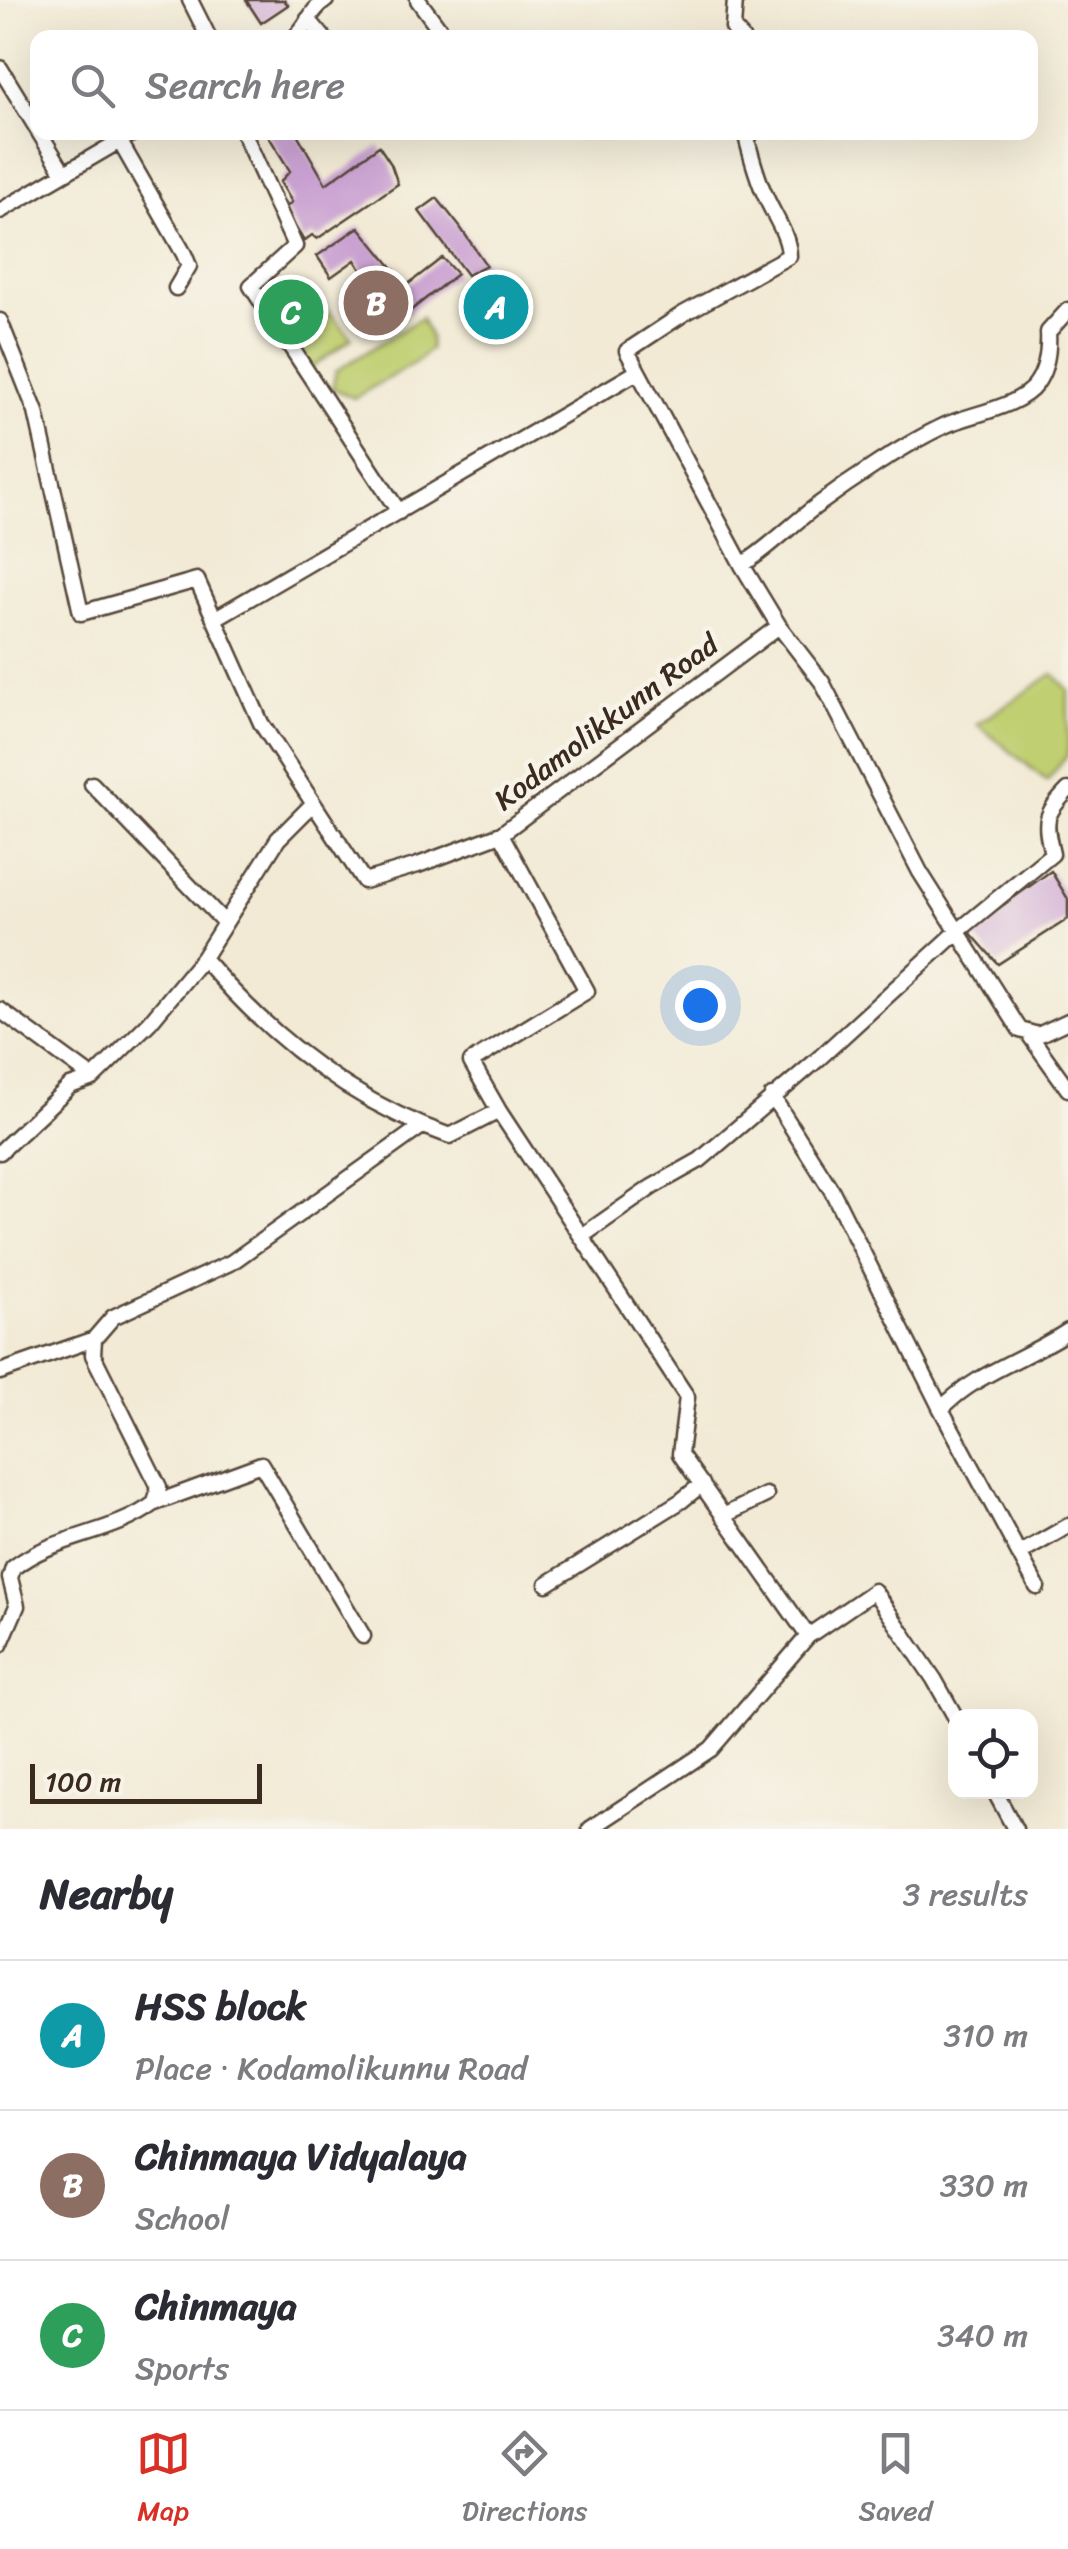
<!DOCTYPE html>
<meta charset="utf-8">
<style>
body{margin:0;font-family:Sriracha,sans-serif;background:#f7f7f7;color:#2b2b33}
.controls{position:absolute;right:30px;bottom:30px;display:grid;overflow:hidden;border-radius:20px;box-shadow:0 10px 40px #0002}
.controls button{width:90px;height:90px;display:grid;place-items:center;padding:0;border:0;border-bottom:2px solid #e1e1e2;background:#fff;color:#2b2b33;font:50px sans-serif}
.scale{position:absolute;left:30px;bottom:25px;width:232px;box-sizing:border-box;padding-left:10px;border:5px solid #3b2a1e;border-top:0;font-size:28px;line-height:35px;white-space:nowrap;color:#3b2a1e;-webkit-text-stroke:8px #f7f3e8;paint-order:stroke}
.you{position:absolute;left:700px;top:1005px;width:35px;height:35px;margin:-25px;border:8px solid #fff;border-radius:50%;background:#1a73e8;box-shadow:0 0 0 15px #1a73e833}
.badge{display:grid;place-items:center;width:65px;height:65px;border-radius:50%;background:#d93025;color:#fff;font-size:32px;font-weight:700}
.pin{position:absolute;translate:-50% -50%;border:5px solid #fff;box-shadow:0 2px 10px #0006}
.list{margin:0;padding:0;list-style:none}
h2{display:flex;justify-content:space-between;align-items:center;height:130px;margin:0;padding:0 40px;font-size:42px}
h2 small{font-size:32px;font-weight:400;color:#7c7c81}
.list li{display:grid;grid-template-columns:65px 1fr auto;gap:30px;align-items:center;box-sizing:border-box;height:150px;padding:0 40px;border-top:2px solid #e1e1e2}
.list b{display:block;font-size:38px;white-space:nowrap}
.list p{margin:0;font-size:32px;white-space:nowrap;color:#7c7c81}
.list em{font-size:32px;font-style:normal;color:#7c7c81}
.icon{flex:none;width:55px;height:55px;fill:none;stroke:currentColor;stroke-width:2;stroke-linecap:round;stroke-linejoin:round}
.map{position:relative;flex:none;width:1068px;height:1829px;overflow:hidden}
.search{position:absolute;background:#fff;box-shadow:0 10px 40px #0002;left:30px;right:30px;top:30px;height:110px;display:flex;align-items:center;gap:25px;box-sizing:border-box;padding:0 35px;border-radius:20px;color:#7c7c81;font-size:38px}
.sheet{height:580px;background:#fff}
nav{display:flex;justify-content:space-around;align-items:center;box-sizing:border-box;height:140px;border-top:2px solid #e1e1e2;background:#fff;font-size:28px;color:#7c7c81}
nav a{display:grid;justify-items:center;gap:5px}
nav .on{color:#d93025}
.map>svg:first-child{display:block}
.green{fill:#c0cf71;stroke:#7e7c48;stroke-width:2.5}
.building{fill:#caa2d2}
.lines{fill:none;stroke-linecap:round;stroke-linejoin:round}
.street-casing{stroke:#564739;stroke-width:19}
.street{stroke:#fff;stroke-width:14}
.labels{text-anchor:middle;stroke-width:9;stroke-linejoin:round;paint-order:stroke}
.street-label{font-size:30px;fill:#3b2a1e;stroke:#f7f3e8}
</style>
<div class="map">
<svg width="1068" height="1829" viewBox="0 0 1068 1829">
<rect width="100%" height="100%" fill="#f7f3e8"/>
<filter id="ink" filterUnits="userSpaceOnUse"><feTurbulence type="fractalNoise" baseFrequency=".01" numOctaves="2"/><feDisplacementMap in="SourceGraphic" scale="20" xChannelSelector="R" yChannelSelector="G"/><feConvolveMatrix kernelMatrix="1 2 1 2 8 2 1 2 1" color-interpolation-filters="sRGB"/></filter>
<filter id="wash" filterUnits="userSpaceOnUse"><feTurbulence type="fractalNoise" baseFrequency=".0048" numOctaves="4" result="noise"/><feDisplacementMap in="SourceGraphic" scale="40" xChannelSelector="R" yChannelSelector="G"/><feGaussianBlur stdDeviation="2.25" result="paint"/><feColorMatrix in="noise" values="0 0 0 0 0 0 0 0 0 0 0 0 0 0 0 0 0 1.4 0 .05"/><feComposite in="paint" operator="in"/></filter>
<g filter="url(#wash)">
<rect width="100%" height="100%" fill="#f2ead5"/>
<path class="green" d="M 303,286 L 322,308 L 277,340 L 261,316 Z
M 329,311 L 352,338 L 301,376 L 282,348 Z
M 421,318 L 430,337 L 430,349 L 416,362 L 354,398 L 332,388 L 336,371 Z
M 1053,674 L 1068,689 L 1068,754 L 1047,781 L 977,724 Z"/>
<g id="blocks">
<path class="building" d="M 246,0 L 284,0 L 288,5 L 261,23 Z
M 266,132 L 296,132 L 326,184 L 379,146 L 391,164 L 398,184 L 317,239 L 312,235 L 304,241 L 284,209 L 292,202 L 280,182 L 290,171 Z
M 437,198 L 460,227 L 486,265 L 467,275 L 419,211 Z
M 359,227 L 396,272 L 393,281 L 375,292 L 355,260 L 331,277 L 317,256 Z
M 442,258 L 457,274 L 401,318 L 385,302 Z
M 491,283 L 515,313 L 505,329 L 476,300 Z
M 1051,871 L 1068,899 L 1068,919 L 998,964 L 968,930 Z"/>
</g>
</g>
<g filter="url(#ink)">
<use href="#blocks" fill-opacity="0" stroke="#564739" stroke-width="2.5"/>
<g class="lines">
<g class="street-casing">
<path id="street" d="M 190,0 L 209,38
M 418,0 L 446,38
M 735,0 L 733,28 L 742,38
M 308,19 L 324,38
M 294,38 C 308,26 310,10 326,0
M 0,68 L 38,130
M 39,132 L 64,173
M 243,132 L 295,246 L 251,286 L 399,512
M 752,132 L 747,140 C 752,159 757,178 765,195 C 773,215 789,235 789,256 L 683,314 L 627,351 L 742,565 C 769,548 790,526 815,507 C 850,481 906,443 946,425 C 971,414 1020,407 1036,384 C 1047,369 1049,349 1048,332 L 1068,310
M 119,140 L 184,254 L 189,266 L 176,288
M 0,211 L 135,132
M 0,321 L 36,412 L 81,613 L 197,580 L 261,723 L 364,881 L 418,865 L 501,834
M 214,619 L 637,372
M 779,626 L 822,682 L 920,872 L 1020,1030 L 1038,1035 L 1068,1021
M 92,784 L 225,923
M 203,958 L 278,839 L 313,804
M 0,1010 L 93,1078 L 70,1086 L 0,1152
M 1028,1033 L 1068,1089
M 93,1078 L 150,1022 L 203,958 C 270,1037 352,1102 450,1136 L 499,1111 L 471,1062 L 587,991 L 501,834 L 779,626 L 742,565
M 772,1096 L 832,1191 L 941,1409 L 1037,1587
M 499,1111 L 687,1397 L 680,1454 L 808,1636 L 874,1591 L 934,1679 L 956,1718
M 582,1236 L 652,1187 L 700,1160 L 816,1061 L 957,932 L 1052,854 C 1044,820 1044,815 1068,790
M 0,1372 L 94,1339
M 941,1409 C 977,1372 1026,1359 1068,1331
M 155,1503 L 261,1464 L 363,1636
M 723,1516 L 766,1495
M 1019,1554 L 1068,1526
M 547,1584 L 681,1501 L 702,1484
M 0,1645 L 17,1606 L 10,1578 L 13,1568 C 54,1535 113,1535 155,1503 L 159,1487 L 93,1355 L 94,1339 L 113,1317 L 232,1262 L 422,1126
M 995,1792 L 1015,1829
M 590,1829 L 711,1749 L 808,1636"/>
</g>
<use href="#street" class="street"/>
</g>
</g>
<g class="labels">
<g class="street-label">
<text transform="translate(606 722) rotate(-37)" y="10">Kodamolikkunn Road</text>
</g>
</g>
</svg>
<div class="controls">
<button><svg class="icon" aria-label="locate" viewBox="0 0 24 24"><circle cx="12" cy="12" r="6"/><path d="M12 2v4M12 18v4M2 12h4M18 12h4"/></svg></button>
</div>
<div class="scale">100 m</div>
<div class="you"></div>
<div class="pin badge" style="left:496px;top:307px;background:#0f9aa8">A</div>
<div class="pin badge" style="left:376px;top:303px;background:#8d6e63">B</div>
<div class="pin badge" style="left:291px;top:312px;background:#2e9e5b">C</div>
<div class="search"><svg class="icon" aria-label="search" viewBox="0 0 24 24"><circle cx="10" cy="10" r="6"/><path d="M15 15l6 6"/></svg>Search here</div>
</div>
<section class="sheet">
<h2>Nearby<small>3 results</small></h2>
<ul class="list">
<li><span class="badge" style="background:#0f9aa8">A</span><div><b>HSS block</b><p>Place · Kodamolikunnu Road</p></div><em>310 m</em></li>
<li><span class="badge" style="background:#8d6e63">B</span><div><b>Chinmaya Vidyalaya</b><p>School</p></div><em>330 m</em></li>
<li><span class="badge" style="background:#2e9e5b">C</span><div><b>Chinmaya</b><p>Sports</p></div><em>340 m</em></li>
</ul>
</section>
<nav>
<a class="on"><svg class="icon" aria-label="map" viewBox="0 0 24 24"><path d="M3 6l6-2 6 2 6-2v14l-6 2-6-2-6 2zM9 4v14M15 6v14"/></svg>Map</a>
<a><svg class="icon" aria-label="directions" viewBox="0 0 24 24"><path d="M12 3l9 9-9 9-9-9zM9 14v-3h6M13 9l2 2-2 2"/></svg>Directions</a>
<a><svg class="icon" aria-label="saved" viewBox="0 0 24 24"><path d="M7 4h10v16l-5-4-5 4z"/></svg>Saved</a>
</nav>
